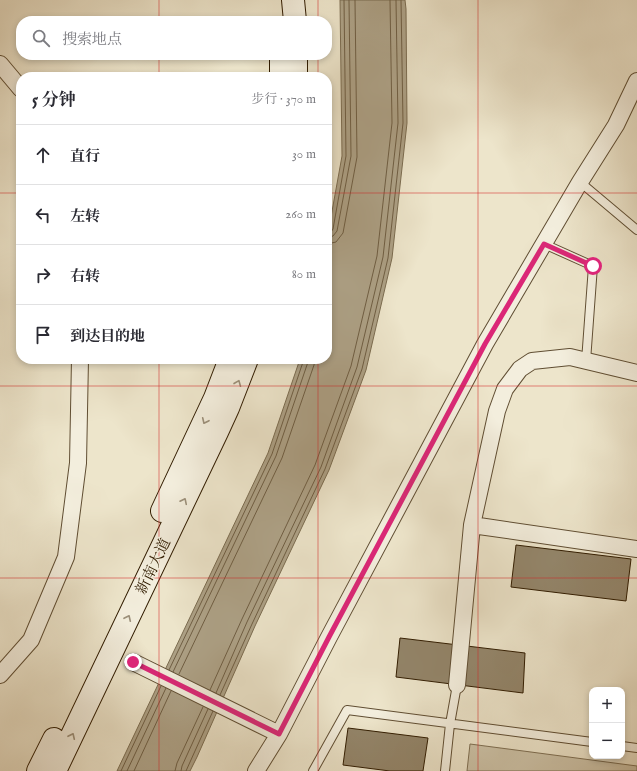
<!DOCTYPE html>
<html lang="zh">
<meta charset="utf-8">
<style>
body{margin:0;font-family:"IM FELL English","Noto Serif SC",serif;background:#f2f2f3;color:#2b2b33}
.controls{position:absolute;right:12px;bottom:12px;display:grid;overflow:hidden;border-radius:8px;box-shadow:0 2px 6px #0003}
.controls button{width:36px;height:36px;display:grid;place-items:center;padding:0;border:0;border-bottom:1px solid #e1e1e2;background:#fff;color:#2b2b33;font:20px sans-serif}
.stop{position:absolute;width:12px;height:12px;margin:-9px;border:3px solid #db2777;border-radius:50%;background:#fff}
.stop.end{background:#db2777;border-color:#fff;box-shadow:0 1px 4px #0008}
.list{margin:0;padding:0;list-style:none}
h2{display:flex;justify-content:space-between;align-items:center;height:52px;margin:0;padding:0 16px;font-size:17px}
h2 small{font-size:13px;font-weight:400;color:#7c7c81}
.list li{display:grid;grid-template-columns:26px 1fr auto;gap:12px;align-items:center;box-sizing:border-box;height:60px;padding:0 16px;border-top:1px solid #e1e1e2}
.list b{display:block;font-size:15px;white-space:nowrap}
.list em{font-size:13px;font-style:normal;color:#7c7c81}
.icon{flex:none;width:22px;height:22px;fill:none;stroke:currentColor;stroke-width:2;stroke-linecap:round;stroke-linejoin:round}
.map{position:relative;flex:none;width:637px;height:771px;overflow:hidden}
.search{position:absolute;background:#fff;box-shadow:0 2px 6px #0003;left:16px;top:16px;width:316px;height:44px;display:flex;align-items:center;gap:10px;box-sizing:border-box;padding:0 14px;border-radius:16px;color:#7c7c81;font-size:15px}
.panel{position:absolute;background:#fff;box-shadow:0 2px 6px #0003;left:16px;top:72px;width:316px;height:292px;border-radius:16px}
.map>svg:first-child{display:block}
.green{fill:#cdc3a8;stroke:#7f7054}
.water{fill:#ada186;stroke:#7b6c50}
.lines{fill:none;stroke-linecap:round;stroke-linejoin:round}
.shore{stroke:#6f5e43;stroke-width:1}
.building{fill:#93856a;stroke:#311c00}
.lane-casing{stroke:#604e33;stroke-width:10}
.street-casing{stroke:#604e33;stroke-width:18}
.secondary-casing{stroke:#311c00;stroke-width:24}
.lane{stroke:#f3eedd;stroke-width:8}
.street{stroke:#f3eedd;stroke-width:16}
.secondary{stroke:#f3eedd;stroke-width:22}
.oneway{stroke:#9c907a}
.route{stroke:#db2777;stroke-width:5}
.grid{fill:none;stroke:#d62828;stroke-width:1;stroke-opacity:0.55}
.labels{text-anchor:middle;stroke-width:3;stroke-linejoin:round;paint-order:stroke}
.street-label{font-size:15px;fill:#311c00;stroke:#f3eedd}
</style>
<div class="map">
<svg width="637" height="771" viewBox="0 0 637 771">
<rect width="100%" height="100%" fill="#ede5cb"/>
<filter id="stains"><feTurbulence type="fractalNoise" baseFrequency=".005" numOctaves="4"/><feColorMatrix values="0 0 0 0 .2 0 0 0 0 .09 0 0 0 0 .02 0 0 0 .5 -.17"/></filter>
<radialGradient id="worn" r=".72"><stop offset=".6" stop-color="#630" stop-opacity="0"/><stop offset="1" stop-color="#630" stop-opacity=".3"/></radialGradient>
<path class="green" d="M 470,744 L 637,766 L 637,771 L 467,771 Z"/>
<path class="water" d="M 340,0 L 405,0 L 406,9 L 407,123 L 392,258 L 366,370 L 329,470 L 255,626 L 197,757 L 190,771 L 117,771 L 268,453 L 300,359 L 327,359 L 327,239 L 342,156 Z"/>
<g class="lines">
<path class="shore" d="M 327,233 L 331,232 L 333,229 L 346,156 L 344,0
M 327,238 L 333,236 L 337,231 L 351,156 L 349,0
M 327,244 L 336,242 L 343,233 L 357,157 L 355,0
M 169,670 L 272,454 L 304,359
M 173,672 L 276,456 L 309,359
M 179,674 L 282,458 L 314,365 L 315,359
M 210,690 L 242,619 L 315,465 L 351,366 L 377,256 L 392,123 L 390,0
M 216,693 L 247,622 L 321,467 L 357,367 L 383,257 L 398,123 L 396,0
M 220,695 L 252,624 L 325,469 L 362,369 L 388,258 L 403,123 L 401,0
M 121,771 L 161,686
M 127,771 L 166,688
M 134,771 L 171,691
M 175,771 L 177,763 L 203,707
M 181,771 L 182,766 L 208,709
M 186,771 L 213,711"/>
</g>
<path class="building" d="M 516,545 L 631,559 L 626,601 L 511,587 Z
M 400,638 L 525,653 L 523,693 L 396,677 Z
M 348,728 L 428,738 L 423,771 L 390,771 L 343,765 Z"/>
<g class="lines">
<g class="lane-casing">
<path id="lane" d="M 580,182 L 637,230
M 544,244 L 593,266 L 586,361
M 622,746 L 637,748
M 313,771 L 347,710 L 592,742
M 445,771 L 450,724 L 457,685"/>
</g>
<g class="street-casing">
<path id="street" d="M 0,64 L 21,89
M 637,373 L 570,357 L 532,361 L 520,369 L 505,389 L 497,411 L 472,525 L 637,549
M 133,662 L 279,734
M 0,675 L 31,640 L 66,557 L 78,463 L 80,359
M 457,685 L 472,525
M 256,771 L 279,734 L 329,637 L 485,344 L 580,182 L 616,125 L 637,81"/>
</g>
<g class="secondary-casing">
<path id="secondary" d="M 293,0 L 295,21
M 281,55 L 281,77
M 296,55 L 296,77
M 162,511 L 215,398 L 230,359
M 38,771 L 54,739
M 55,771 L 217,432 L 228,408 L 247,359"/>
</g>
<use href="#lane" class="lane"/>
<use href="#street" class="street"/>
<use href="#secondary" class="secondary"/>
</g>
<defs><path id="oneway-chevron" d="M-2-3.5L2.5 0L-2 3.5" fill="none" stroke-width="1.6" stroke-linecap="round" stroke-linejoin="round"/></defs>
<g class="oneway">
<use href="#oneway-chevron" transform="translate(238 383) rotate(-68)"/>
<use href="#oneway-chevron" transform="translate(205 421) rotate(115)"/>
<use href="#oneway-chevron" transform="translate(184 501) rotate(-64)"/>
<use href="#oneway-chevron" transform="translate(128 618) rotate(-65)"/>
<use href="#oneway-chevron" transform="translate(72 736) rotate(-65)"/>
</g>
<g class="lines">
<path class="route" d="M 133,662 L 279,734 L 329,637 L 485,344 L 544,244 L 593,266"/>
</g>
<path class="grid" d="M 159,0 L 159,21M 318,0 L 318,21M 478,0 L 478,771M 159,55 L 159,77M 318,55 L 318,77M 0,193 L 21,193M 327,193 L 637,193M 159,359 L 159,771M 318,359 L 318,771M 0,386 L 637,386M 0,578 L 637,578"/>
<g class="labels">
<g class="street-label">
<text transform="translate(153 566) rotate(-64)" y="5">新南大道</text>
</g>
</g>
<rect width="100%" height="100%" filter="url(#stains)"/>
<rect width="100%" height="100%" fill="url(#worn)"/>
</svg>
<div class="controls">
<button>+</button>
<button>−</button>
</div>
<div class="stop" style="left:593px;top:266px"></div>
<div class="stop end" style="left:133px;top:662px"></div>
<div class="search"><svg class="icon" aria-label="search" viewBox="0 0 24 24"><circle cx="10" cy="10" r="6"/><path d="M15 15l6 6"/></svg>搜索地点</div>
<section class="panel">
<h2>5 分钟<small>步行 · 370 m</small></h2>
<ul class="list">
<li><svg class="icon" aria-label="ahead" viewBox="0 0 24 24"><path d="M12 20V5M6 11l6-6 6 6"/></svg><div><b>直行</b></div><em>30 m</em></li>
<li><svg class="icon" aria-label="left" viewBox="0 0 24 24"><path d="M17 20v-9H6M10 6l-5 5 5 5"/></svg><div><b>左转</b></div><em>260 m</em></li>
<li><svg class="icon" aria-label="right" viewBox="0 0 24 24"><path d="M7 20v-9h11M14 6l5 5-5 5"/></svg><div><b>右转</b></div><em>80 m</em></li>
<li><svg class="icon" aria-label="arrive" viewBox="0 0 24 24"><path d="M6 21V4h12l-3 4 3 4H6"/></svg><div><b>到达目的地</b></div></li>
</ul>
</section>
</div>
